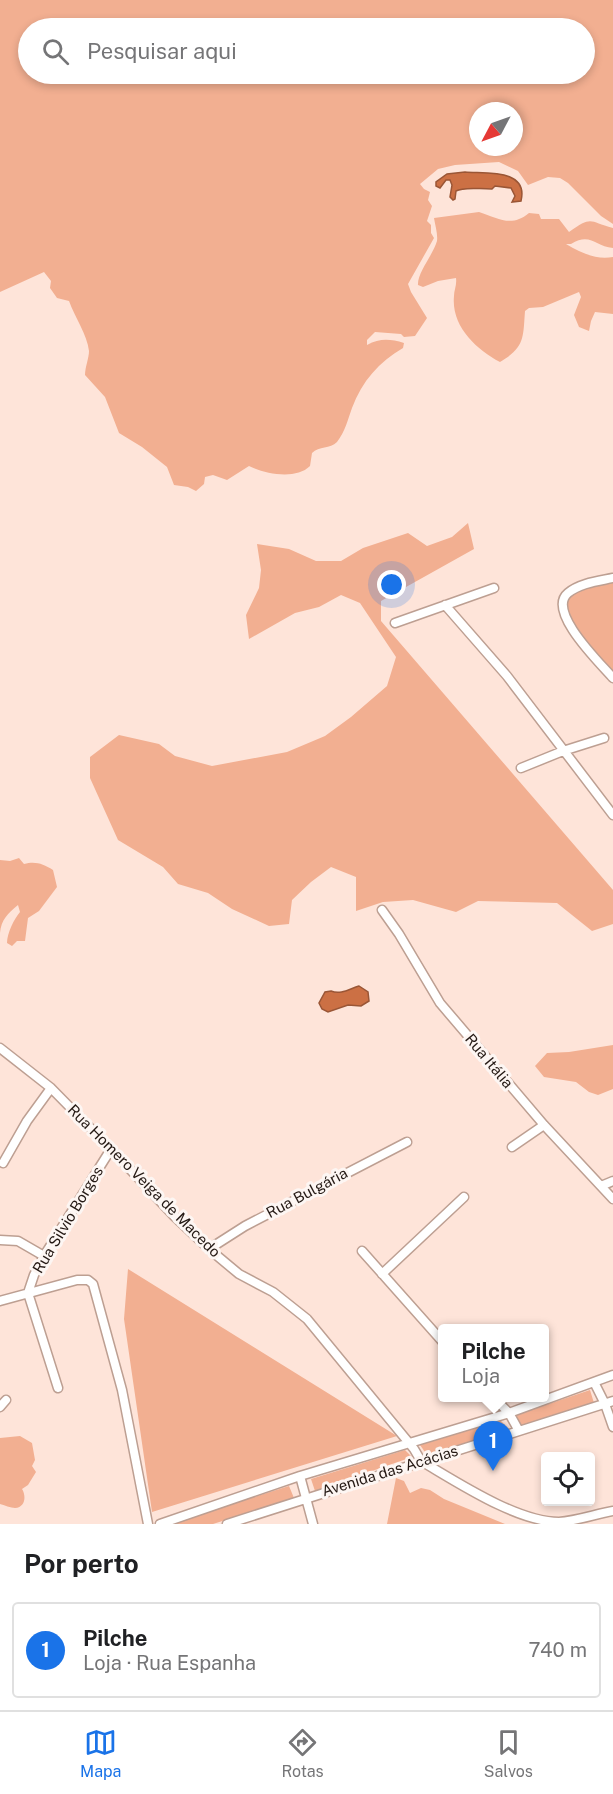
<!DOCTYPE html>
<html lang="pt">
<meta charset="utf-8">
<style>
body{margin:0;font-family:"Public Sans",sans-serif;background:#f6f6f6;color:#202124}
.controls{position:absolute;right:18px;bottom:18px;display:grid;overflow:hidden;border-radius:6px;box-shadow:0 3px 9px #0003}
.controls button{width:54px;height:54px;display:grid;place-items:center;padding:0;border:0;border-bottom:2px solid #e0e0e0;background:#fff;color:#202124;font:30px sans-serif}
.compass{position:absolute;left:469px;top:102px;width:54px;height:54px;border-radius:50%;background:#fff;box-shadow:0 3px 9px #0003;rotate:229deg}
.you{position:absolute;left:392px;top:585px;width:21px;height:21px;margin:-15px;border:4px solid #fff;border-radius:50%;background:#1a73e8;box-shadow:0 0 0 9px #1a73e833}
.badge{display:grid;place-items:center;width:39px;height:39px;border-radius:50%;background:#1a73e8;color:#fff;font-size:20px;font-weight:700}
.pin{position:absolute;translate:-50% -50px;filter:drop-shadow(0 2px 3px #0008)}
.pin::after{content:'';position:absolute;top:32px;width:21px;height:18px;background:inherit;clip-path:polygon(0 0,100% 0,50% 100%)}
.popup{position:absolute;left:438px;top:1324px;width:111px;height:78px;box-sizing:border-box;display:grid;place-content:center;border-radius:6px;background:#fff;filter:drop-shadow(0 2px 4px #0005);font-size:20px;white-space:nowrap;color:#757577}
.popup b{font-size:22px;color:#202124}
.popup::after{content:'';position:absolute;left:50%;top:100%;margin-left:-12px;border:12px solid transparent;border-top-color:#fff}
.list{margin:0;padding:0;list-style:none}
h2{display:flex;justify-content:space-between;align-items:center;height:78px;margin:0;padding:0 24px;font-size:26px}
h2 small{font-size:20px;font-weight:400;color:#757577}
.list li{display:grid;grid-template-columns:39px 1fr auto;gap:18px;align-items:center;box-sizing:border-box;height:96px;margin:0 12px 12px;padding:0 12px;border:2px solid #e0e0e0;border-radius:6px}
.list b{display:block;font-size:22px;white-space:nowrap}
.list p{margin:0;font-size:20px;white-space:nowrap;color:#757577}
.list em{font-size:20px;font-style:normal;color:#757577}
.icon{flex:none;width:33px;height:33px;fill:none;stroke:currentColor;stroke-width:2;stroke-linecap:round;stroke-linejoin:round}
.map{position:relative;flex:none;width:613px;height:1524px;overflow:hidden}
.search{position:absolute;background:#fff;box-shadow:0 3px 9px #0003;left:18px;right:18px;top:18px;height:66px;display:flex;align-items:center;gap:15px;box-sizing:border-box;padding:0 21px;border-radius:33px;color:#757577;font-size:22px}
.sheet{height:186px;background:#fff}
nav{display:flex;justify-content:space-around;align-items:center;box-sizing:border-box;height:84px;border-top:2px solid #e0e0e0;background:#fff;font-size:16px;color:#757577}
nav a{display:grid;justify-items:center;gap:3px}
nav .on{color:#1a73e8}
.map>svg:first-child{display:block}
.green{fill:#f2af91;fill-rule:evenodd}
.water{fill:#cc7044;stroke:#9a5636;stroke-width:1.5}
.lines{fill:none;stroke-linecap:round;stroke-linejoin:round}
.minor-casing{stroke:#bd9f92;stroke-width:11}
.minor{stroke:#fff;stroke-width:8}
.labels{text-anchor:middle;stroke-width:6;stroke-linejoin:round;paint-order:stroke}
.street-label{font-size:15px;fill:#241914;stroke:#fdf6f3}
</style>
<div class="map">
<svg width="613" height="1524" viewBox="0 0 613 1524">
<rect width="100%" height="100%" fill="#fee4d9"/>
<path class="green" d="M 0,0 L 613,0 L 613,224 L 601,216 L 568,183 L 560,178 L 548,177 L 528,185 L 518,171 L 499,162 L 455,165 L 438,169 L 420,184 L 424,189 L 430,192 L 428,200 L 432,206 L 427,221 L 431,225 L 431,233 L 434,238 L 408,284 L 411,292 L 427,318 L 415,336 L 404,337 L 401,334 L 375,332 L 367,340 L 367,345 C 380,338 390,339 404,343 L 403,348 C 379,362 362,381 352,408 C 348,419 345,432 337,442 C 330,449 319,446 312,453 L 310,466 C 296,480 265,474 249,466 L 227,480 L 213,475 L 205,477 L 204,484 L 196,491 L 188,487 L 174,485 L 167,467 L 142,447 L 119,433 L 105,397 L 85,375 C 85,367 89,358 89,351 C 87,334 75,318 69,301 L 57,298 L 50,288 L 51,281 L 44,272 L 0,292 ZM 584,28 L 584,74 L 28,74 L 28,28 ZM 478,111 L 514,111 L 514,147 L 478,147 Z
M 479,212 C 498,218 511,228 529,213 L 539,214 L 541,219 L 559,219 L 569,232 C 593,215 589,222 613,228 L 613,248 C 595,247 591,232 571,244 L 566,244 C 581,253 596,260 613,257 L 613,314 L 595,312 L 591,321 L 589,331 L 579,327 L 574,315 L 581,297 L 579,292 L 543,307 L 529,308 L 525,311 C 523,338 525,347 500,362 C 476,349 451,326 454,296 C 454,290 457,285 456,278 L 438,281 L 423,287 L 418,285 C 417,273 433,255 437,241 C 438,234 435,225 434,218 Z
M 468,523 L 474,549 L 381,601 L 381,621 L 613,890 L 613,924 L 592,931 L 557,903 L 478,901 L 456,912 L 413,900 L 383,902 L 356,911 L 356,877 L 331,867 L 311,882 L 292,900 L 289,924 L 269,926 L 232,909 L 208,893 L 178,884 L 163,867 L 118,840 L 90,778 L 90,757 L 119,735 L 159,744 L 175,756 L 212,766 L 287,752 L 325,736 L 351,717 L 387,686 L 396,657 L 360,603 L 341,595 L 319,607 L 295,613 L 249,639 L 246,615 L 259,588 L 261,570 L 257,544 L 289,549 L 316,561 L 341,561 L 363,548 L 408,533 L 427,546 L 452,537 Z
M 613,578 L 613,678 L 564,615 L 566,594 Z
M 19,858 L 24,864 C 36,861 43,864 53,870 L 57,887 L 39,911 L 28,918 L 25,941 L 17,941 L 12,946 L 7,943 C 7,933 14,919 20,912 L 18,905 C 8,913 1,920 0,933 L 0,860 L 10,861 Z
M 613,1045 L 613,1089 L 598,1095 L 589,1092 L 576,1082 L 544,1077 L 535,1066 L 547,1053 L 569,1052 Z
M 128,1269 L 397,1436 L 152,1512 L 124,1319 Z
M 590,1390 L 594,1403 L 520,1428 L 516,1415 Z
M 499,1419 L 510,1430 L 427,1455 L 420,1445 Z
M 20,1436 L 32,1443 L 35,1460 L 32,1466 L 36,1472 L 28,1485 L 22,1489 C 26,1495 26,1507 15,1508 C 11,1508 4,1505 0,1504 L 0,1438 Z
M 405,1450 L 412,1457 L 315,1491 L 311,1479 Z
M 396,1478 L 404,1481 L 410,1493 L 421,1488 L 430,1490 L 444,1499 L 505,1524 L 387,1524 Z
M 289,1486 L 294,1498 L 213,1524 L 168,1524 Z"/>
<path class="water" d="M 465,172 C 484,174 529,168 521,201 L 512,202 L 515,196 L 511,188 L 495,186 L 492,189 C 484,188 462,188 456,191 L 455,199 L 453,200 L 450,197 L 452,185 L 450,180 L 446,180 L 440,188 L 436,186 L 436,182 L 447,174 Z
M 359,986 L 368,992 L 369,1001 L 361,1006 L 348,1005 L 328,1012 L 322,1009 L 319,1003 L 325,992 L 331,991 C 341,995 349,989 359,986 Z"/>
<g class="lines">
<g class="minor-casing">
<path id="minor" d="M 613,578 C 599,581 580,583 568,593 C 546,611 600,663 613,678
M 445,605 L 507,676 L 613,815
M 395,623 L 494,588
M 521,768 L 563,751 L 604,738
M 382,910 L 399,934 L 440,1003 L 544,1125 L 613,1199
M 0,1048 L 51,1088 L 111,1149 L 174,1216 L 209,1249 L 239,1274 L 273,1292 L 307,1319 L 414,1449 L 421,1461
M 512,1147 L 544,1125
M 3,1163 L 27,1121 L 51,1088
M 601,1186 L 613,1181
M 0,1240 L 18,1241 L 44,1256
M 209,1249 L 245,1226 L 407,1142
M 362,1251 L 442,1341
M 382,1274 L 464,1197
M 0,1301 L 77,1280 L 88,1280 L 93,1284 L 122,1390 L 148,1524
M 594,1382 L 605,1404 L 613,1427
M 58,1388 L 28,1293 L 34,1275 L 44,1256 L 111,1149
M 494,1398 L 509,1413 L 519,1431
M 0,1407 L 6,1400
M 421,1461 C 457,1482 517,1522 559,1522 C 576,1521 596,1514 613,1511
M 300,1476 L 313,1524
M 160,1524 L 300,1476 L 509,1413 L 613,1375
M 227,1524 L 613,1401"/>
</g>
<use href="#minor" class="minor"/>
</g>
<g class="labels">
<g class="street-label">
<text transform="translate(489 1061) rotate(50)" y="5">Rua Itália</text>
<text transform="translate(144 1181) rotate(45)" y="5">Rua Homero Veiga de Macedo</text>
<text transform="translate(307 1193) rotate(-28)" y="5">Rua Bulgária</text>
<text transform="translate(68 1220) rotate(-59)" y="5">Rua Silvio Borges</text>
<text transform="translate(390 1471) rotate(-17)" y="5">Avenida das Acácias</text>
</g>
</g>
</svg>
<div class="controls">
<button><svg class="icon" aria-label="locate" viewBox="0 0 24 24"><circle cx="12" cy="12" r="6"/><path d="M12 2v4M12 18v4M2 12h4M18 12h4"/></svg></button>
</div>
<svg class="compass" viewBox="-18 -18 36 36"><path d="M0-13l5 13h-10z" fill="#e53935"/><path d="M0 13l5-13h-10z" fill="#757577"/></svg>
<div class="you"></div>
<div class="pin badge" style="left:493px;top:1471px">1</div>
<div class="popup"><b>Pilche</b>Loja</div>
<div class="search"><svg class="icon" aria-label="search" viewBox="0 0 24 24"><circle cx="10" cy="10" r="6"/><path d="M15 15l6 6"/></svg>Pesquisar aqui</div>
</div>
<section class="sheet">
<h2>Por perto<small></small></h2>
<ul class="list">
<li><span class="badge">1</span><div><b>Pilche</b><p>Loja · Rua Espanha</p></div><em>740 m</em></li>
</ul>
</section>
<nav>
<a class="on"><svg class="icon" aria-label="map" viewBox="0 0 24 24"><path d="M3 6l6-2 6 2 6-2v14l-6 2-6-2-6 2zM9 4v14M15 6v14"/></svg>Mapa</a>
<a><svg class="icon" aria-label="directions" viewBox="0 0 24 24"><path d="M12 3l9 9-9 9-9-9zM9 14v-3h6M13 9l2 2-2 2"/></svg>Rotas</a>
<a><svg class="icon" aria-label="saved" viewBox="0 0 24 24"><path d="M7 4h10v16l-5-4-5 4z"/></svg>Salvos</a>
</nav>
